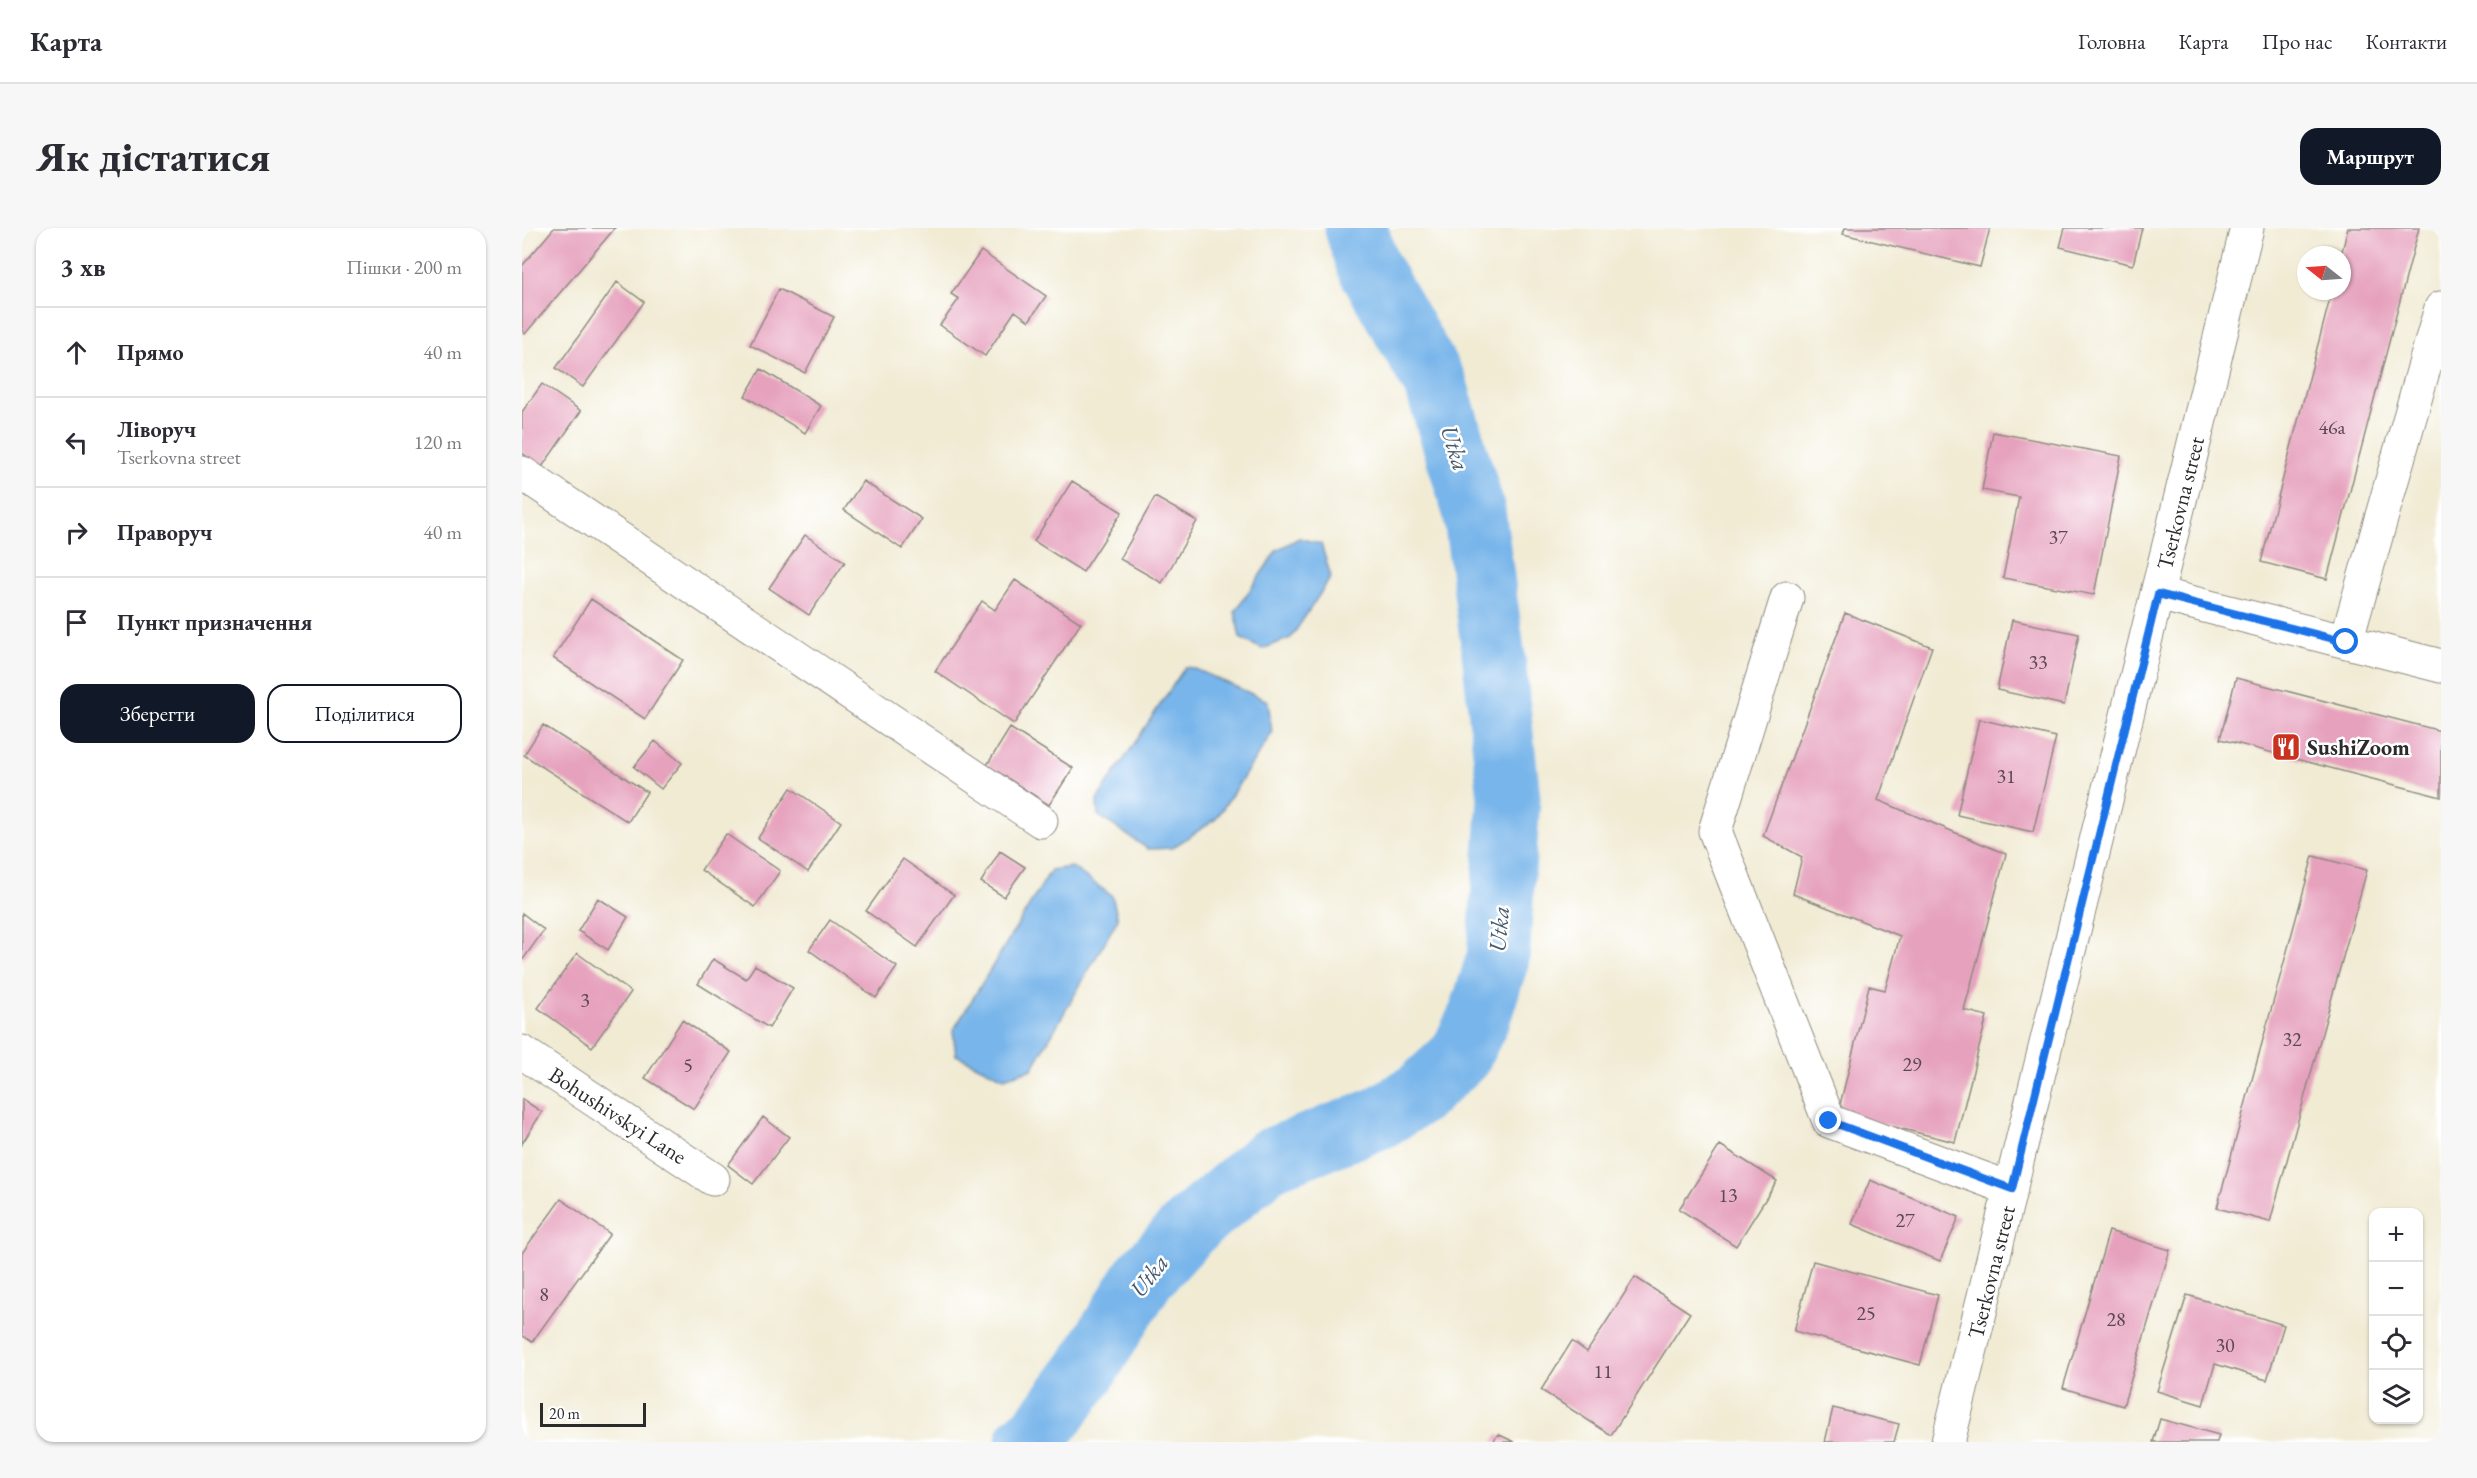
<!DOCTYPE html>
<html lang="uk">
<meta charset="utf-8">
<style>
body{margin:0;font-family:"EB Garamond",serif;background:#f7f7f7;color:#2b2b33}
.controls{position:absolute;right:18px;bottom:18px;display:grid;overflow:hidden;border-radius:12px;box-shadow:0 2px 4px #0004}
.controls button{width:54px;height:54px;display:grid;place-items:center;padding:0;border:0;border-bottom:2px solid #e1e1e2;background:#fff;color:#2b2b33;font:30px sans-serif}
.compass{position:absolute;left:1775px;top:18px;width:54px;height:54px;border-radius:50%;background:#fff;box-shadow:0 2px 4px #0004;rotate:287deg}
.scale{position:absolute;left:18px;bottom:15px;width:106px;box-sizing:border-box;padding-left:6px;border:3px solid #2b2b2b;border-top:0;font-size:16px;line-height:21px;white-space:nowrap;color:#2b2b2b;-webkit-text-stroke:4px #fff;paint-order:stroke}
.stop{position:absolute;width:18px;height:18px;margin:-14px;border:4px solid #1a73e8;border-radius:50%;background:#fff}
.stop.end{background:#1a73e8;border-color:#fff;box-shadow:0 2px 6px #0008}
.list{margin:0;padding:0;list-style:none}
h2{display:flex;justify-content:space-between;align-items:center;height:78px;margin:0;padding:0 24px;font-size:26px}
h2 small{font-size:20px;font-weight:400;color:#7c7c81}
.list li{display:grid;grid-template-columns:39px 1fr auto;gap:18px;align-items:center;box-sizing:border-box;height:90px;padding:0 24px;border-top:2px solid #e1e1e2}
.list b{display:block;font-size:22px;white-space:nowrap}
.list p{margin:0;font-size:20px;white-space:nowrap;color:#7c7c81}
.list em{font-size:20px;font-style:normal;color:#7c7c81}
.actions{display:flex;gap:12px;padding:18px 24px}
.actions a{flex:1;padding:14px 0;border:2px solid #111827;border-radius:18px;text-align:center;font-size:21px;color:#111827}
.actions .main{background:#111827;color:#fff}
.icon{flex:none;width:33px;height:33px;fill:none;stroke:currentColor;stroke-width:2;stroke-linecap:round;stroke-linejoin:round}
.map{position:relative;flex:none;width:1919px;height:1214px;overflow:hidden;border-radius:18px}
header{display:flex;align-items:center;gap:36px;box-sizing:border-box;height:84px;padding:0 30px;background:#fff;border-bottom:2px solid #e1e1e2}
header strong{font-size:28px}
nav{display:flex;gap:33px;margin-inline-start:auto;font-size:21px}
.intro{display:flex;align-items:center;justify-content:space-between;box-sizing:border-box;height:144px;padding:0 36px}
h1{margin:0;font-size:42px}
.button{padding:15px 27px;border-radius:18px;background:#111827;color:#fff;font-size:21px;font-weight:700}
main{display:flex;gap:36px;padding:0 36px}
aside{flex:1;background:#fff;border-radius:18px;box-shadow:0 2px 4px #0004}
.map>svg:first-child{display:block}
.water{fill:#78b5ea;stroke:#52708a;stroke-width:1.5}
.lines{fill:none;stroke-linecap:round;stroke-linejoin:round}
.river{stroke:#78b5ea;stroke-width:63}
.building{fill:#e6a1bd}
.minor-casing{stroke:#8e8b80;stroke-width:35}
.minor{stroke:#fff;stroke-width:33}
.route{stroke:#1a73e8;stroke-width:8}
.labels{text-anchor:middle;stroke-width:5;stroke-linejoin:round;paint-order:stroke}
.number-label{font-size:20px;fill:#5a4850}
.street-label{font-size:22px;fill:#2b2b2b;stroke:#fff}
.poi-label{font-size:22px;font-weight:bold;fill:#2b2b2b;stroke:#fff;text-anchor:start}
.water-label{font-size:24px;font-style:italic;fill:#465b6e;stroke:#fff}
</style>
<header>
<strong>Карта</strong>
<nav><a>Головна</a><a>Карта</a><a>Про нас</a><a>Контакти</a></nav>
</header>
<div class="intro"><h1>Як дістатися</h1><a class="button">Маршрут</a></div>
<main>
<aside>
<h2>3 хв<small>Пішки · 200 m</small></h2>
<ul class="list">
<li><svg class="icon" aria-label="ahead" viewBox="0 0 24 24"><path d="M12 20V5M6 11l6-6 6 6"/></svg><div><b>Прямо</b></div><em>40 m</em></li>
<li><svg class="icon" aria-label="left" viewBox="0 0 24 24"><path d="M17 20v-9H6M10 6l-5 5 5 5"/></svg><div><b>Ліворуч</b><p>Tserkovna street</p></div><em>120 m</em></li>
<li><svg class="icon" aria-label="right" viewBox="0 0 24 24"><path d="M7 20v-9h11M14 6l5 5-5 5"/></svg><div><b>Праворуч</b></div><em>40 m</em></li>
<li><svg class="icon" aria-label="arrive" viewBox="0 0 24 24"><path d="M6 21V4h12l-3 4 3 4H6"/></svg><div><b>Пункт призначення</b></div></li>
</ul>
<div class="actions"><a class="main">Зберегти</a><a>Поділитися</a></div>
</aside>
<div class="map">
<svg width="1919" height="1214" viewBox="0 0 1919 1214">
<rect width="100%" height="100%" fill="#fff"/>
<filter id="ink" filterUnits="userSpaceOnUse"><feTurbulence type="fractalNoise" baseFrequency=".0167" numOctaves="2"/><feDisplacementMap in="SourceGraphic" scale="12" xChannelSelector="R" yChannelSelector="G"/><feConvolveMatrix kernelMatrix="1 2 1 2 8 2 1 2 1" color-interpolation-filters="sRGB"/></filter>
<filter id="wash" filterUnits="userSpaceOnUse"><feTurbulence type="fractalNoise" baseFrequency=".008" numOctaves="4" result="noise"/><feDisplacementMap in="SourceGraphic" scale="24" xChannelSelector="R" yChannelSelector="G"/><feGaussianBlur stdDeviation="1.35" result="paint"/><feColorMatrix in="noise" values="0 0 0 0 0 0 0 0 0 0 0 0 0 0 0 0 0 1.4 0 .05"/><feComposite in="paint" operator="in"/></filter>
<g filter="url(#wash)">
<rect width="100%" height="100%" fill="#f1ebd4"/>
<path class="water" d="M 777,310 L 799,316 L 809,349 L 769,410 L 740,421 L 718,410 L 713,384 L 755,322 Z
M 663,439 L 671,440 L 746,473 L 750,505 L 694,591 L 650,620 L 626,621 L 576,587 L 575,572 Z
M 550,639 L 590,668 L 596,691 L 510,841 L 482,850 L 434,827 L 431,803 L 529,642 Z"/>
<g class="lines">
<path class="river" d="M 505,1214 L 520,1202 L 564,1143 L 622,1049 L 668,999 L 747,932 L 857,890 L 898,865 L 938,828 L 958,787 L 976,730 L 987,570 L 971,423 L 952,283 L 914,157 L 846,38 L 834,0"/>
</g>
<g id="blocks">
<path class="building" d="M 32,0 L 93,0 L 3,106 L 0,103 L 0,38 Z
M 1323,0 L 1468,0 L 1458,39 L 1321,6 Z
M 1543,0 L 1620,0 L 1611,37 L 1538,19 Z
M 1826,0 L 1897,0 L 1805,351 L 1739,334 L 1810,63 L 1820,63 L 1819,27 Z
M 459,23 L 524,68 L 507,93 L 493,83 L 463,128 L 418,97 L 437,71 L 429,66 Z
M 95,54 L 122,74 L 61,159 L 34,140 Z
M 257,61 L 312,89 L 283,145 L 228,117 Z
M 239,141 L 299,178 L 283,205 L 223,168 Z
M 20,156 L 59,183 L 20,239 L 0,225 L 0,184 Z
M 1471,204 L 1599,228 L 1572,367 L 1481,350 L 1497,269 L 1460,262 Z
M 341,253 L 400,291 L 380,321 L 322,282 Z
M 550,253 L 600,284 L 561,344 L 512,313 Z
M 633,269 L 675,293 L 640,355 L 598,331 Z
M 283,307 L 323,334 L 287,387 L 247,360 Z
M 493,352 L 559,395 L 492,496 L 413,443 L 460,373 L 473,382 Z
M 69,371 L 161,432 L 123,491 L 31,430 Z
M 1323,385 L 1410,419 L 1356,572 L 1484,626 L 1442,782 L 1465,788 L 1433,914 L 1316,885 L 1347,758 L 1363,762 L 1378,708 L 1271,666 L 1280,629 L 1241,608 Z
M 1490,392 L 1557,406 L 1542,477 L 1475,462 Z
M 1714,450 L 1919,503 L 1919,569 L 1698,511 Z
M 1457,491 L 1534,509 L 1511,604 L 1435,587 Z
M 21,497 L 125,564 L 106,594 L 2,527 Z
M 488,500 L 551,540 L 527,577 L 465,537 Z
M 133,513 L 160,535 L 139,561 L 112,539 Z
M 269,560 L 319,594 L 286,644 L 236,610 Z
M 204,606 L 258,643 L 233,679 L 179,642 Z
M 478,623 L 503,639 L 482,669 L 459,654 Z
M 1791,628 L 1845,642 L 1748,994 L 1695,980 Z
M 381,631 L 432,667 L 395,719 L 344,683 Z
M 76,670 L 106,689 L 86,722 L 56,703 Z
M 0,685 L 22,702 L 0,733 Z
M 308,692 L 375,739 L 354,770 L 287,722 Z
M 55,725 L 109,764 L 70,819 L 16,780 Z
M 191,731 L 224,751 L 233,737 L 271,760 L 247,800 L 176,756 Z
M 160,792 L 209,824 L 172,881 L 123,850 Z
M 0,871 L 20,884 L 0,916 Z
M 241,889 L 267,909 L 231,956 L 206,937 Z
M 1198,917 L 1255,953 L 1214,1018 L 1157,981 Z
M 1348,952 L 1437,989 L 1418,1033 L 1330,996 Z
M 39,971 L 88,1006 L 10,1114 L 0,1107 L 0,1025 Z
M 1587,1003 L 1648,1022 L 1601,1178 L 1541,1160 Z
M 1291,1033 L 1416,1067 L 1398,1137 L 1272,1103 Z
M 1113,1049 L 1168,1085 L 1089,1207 L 1019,1162 L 1050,1113 L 1065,1124 Z
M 1665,1067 L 1762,1097 L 1745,1152 L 1693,1136 L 1681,1177 L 1635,1163 Z
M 1311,1180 L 1377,1196 L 1372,1214 L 1303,1214 Z
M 1638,1191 L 1697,1207 L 1695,1214 L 1631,1214 Z
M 976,1206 L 992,1214 L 971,1214 Z"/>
</g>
</g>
<g filter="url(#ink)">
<use href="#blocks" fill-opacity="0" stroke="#8e8b80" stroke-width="1.5"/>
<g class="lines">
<g class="minor-casing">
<path id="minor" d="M 0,245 L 519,593
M 1636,366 L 1919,438
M 1265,370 L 1193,603 L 1307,893 L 1489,961
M 1824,414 L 1919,80
M 0,824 L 191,951
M 1426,1214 L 1725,0"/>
</g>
<use href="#minor" class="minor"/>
</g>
</g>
<g class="lines" filter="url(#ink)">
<path class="route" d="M 1307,893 L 1490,961 L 1636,366 L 1824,414"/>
</g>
<defs>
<g id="restaurant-square" transform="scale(1.5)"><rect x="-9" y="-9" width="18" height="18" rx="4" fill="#c8321e" stroke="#fff"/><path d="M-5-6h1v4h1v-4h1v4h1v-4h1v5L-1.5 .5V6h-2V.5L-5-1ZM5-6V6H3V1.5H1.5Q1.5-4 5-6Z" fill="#fff"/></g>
</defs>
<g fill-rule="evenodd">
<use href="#restaurant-square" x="1764" y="519"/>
</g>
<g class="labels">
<g class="number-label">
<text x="1810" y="206">46а</text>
<text x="1536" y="316">37</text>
<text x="1516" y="441">33</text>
<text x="1484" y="555">31</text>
<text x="63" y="779">3</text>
<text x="1770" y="818">32</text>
<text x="1390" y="843">29</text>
<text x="166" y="844">5</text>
<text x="1206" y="974">13</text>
<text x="1383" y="999">27</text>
<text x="22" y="1073">8</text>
<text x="1344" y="1092">25</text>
<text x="1594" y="1098">28</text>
<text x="1703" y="1124">30</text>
<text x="1081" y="1150">11</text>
</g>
<g class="street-label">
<text transform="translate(1658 275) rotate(-76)" y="8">Tserkovna street</text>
<text transform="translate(96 887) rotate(33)" y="8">Bohushivskyi Lane</text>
<text transform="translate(1469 1044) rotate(-76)" y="8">Tserkovna street</text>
</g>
<g class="poi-label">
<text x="1785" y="527">SushiZoom</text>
</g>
<g class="water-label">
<text transform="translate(933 220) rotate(73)" y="8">Utka</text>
<text transform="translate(977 701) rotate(-85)" y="8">Utka</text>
<text transform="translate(627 1048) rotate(-52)" y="8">Utka</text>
</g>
</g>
</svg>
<div class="controls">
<button>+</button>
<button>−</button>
<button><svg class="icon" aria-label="locate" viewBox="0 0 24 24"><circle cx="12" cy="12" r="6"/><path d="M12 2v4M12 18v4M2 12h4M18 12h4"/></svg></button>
<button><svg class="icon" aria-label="layers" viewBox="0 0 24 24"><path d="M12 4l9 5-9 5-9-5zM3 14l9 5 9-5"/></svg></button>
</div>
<svg class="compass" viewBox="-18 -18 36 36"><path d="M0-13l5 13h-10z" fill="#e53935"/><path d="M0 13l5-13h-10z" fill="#7c7c81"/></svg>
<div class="scale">20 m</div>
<div class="stop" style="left:1824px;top:414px"></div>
<div class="stop end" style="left:1307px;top:893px"></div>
</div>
</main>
